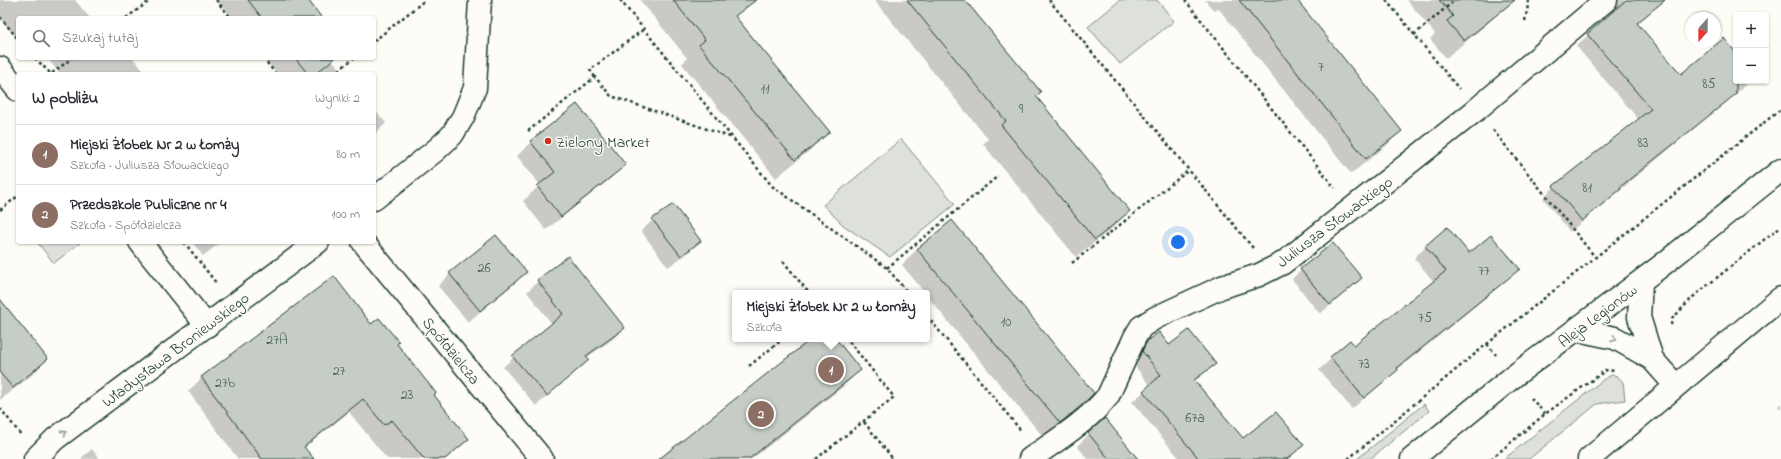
<!DOCTYPE html>
<html lang="pl">
<meta charset="utf-8">
<style>
body{margin:0;font-family:"Indie Flower",sans-serif;background:#f7f7f7;color:#2b2b33}
.controls{position:absolute;right:12px;top:12px;display:grid;overflow:hidden;border-radius:4px;box-shadow:0 1px 3px #0004}
.controls button{width:36px;height:36px;display:grid;place-items:center;padding:0;border:0;border-bottom:1px solid #e1e1e2;background:#fff;color:#2b2b33;font:20px sans-serif}
.compass{position:absolute;left:1685px;top:12px;width:36px;height:36px;border-radius:50%;background:#fff;box-shadow:0 1px 3px #0004;rotate:201deg}
.you{position:absolute;left:1178px;top:242px;width:14px;height:14px;margin:-10px;border:3px solid #fff;border-radius:50%;background:#1a73e8;box-shadow:0 0 0 6px #1a73e833}
.badge{display:grid;place-items:center;width:26px;height:26px;border-radius:50%;background:#b45309;color:#fff;font-size:13px;font-weight:700}
.pin{position:absolute;translate:-50% -50%;border:2px solid #fff;box-shadow:0 1px 4px #0006}
.popup{position:absolute;left:732px;top:290px;width:198px;height:52px;box-sizing:border-box;display:grid;place-content:center;border-radius:4px;background:#fff;filter:drop-shadow(0 1px 3px #0005);font-size:13px;white-space:nowrap;color:#7c7c81}
.popup b{font-size:15px;color:#2b2b33}
.popup::after{content:'';position:absolute;left:50%;top:100%;margin-left:-8px;border:8px solid transparent;border-top-color:#fff}
.list{margin:0;padding:0;list-style:none}
h2{display:flex;justify-content:space-between;align-items:center;height:52px;margin:0;padding:0 16px;font-size:17px}
h2 small{font-size:13px;font-weight:400;color:#7c7c81}
.list li{display:grid;grid-template-columns:26px 1fr auto;gap:12px;align-items:center;box-sizing:border-box;height:60px;padding:0 16px;border-top:1px solid #e1e1e2}
.list b{display:block;font-size:15px;white-space:nowrap}
.list p{margin:0;font-size:13px;white-space:nowrap;color:#7c7c81}
.list em{font-size:13px;font-style:normal;color:#7c7c81}
.icon{flex:none;width:22px;height:22px;fill:none;stroke:currentColor;stroke-width:2;stroke-linecap:round;stroke-linejoin:round}
.map{position:relative;flex:none;width:1781px;height:459px;overflow:hidden}
.search{position:absolute;background:#fff;box-shadow:0 1px 3px #0004;left:16px;top:16px;width:360px;height:44px;display:flex;align-items:center;gap:10px;box-sizing:border-box;padding:0 14px;border-radius:4px;color:#7c7c81;font-size:15px}
.panel{position:absolute;background:#fff;box-shadow:0 1px 3px #0004;left:16px;top:72px;width:360px;height:172px;border-radius:4px}
.map>svg:first-child{display:block}
.green{fill:#dde0db;stroke:#7e8e88}
.shadow{fill:#0003}
.building{fill:#c6cdc7;stroke:#1f3d34}
.lines{fill:none;stroke-linecap:round;stroke-linejoin:round}
.minor-casing{stroke:#1f3d34;stroke-width:25}
.major-casing{stroke:#1f3d34;stroke-width:25}
.path{stroke:#1f3d34;stroke-width:2.5;stroke-dasharray:3 3;stroke-linecap:butt}
.minor{stroke:#fdfcf7;stroke-width:22}
.major{stroke:#fdfcf7;stroke-width:22}
.oneway{stroke:#8e9c96}
.poi-dot{fill:#c8321e;stroke:#fdfcf7;stroke-width:1.5}
.labels{text-anchor:middle;stroke-width:3;stroke-linejoin:round;paint-order:stroke}
.number-label{font-size:14px;fill:#496159}
.poi-label{font-size:16px;fill:#1f3d34;stroke:#fdfcf7;text-anchor:start}
.street-label{font-size:16px;fill:#1f3d34;stroke:#fdfcf7}
</style>
<div class="map">
<svg width="1781" height="459" viewBox="0 0 1781 459">
<rect width="100%" height="100%" fill="#fdfcf7"/>
<filter id="ink" filterUnits="userSpaceOnUse"><feTurbulence type="fractalNoise" baseFrequency=".025" numOctaves="2"/><feDisplacementMap in="SourceGraphic" scale="8" xChannelSelector="R" yChannelSelector="G"/><feConvolveMatrix kernelMatrix="1 2 1 2 8 2 1 2 1" color-interpolation-filters="sRGB"/></filter>
<g filter="url(#ink)">
<path class="green" d="M 1120,0 L 1157,0 L 1174,21 L 1120,64 L 1088,27 Z
M 901,139 L 955,204 L 890,257 L 843,225 L 823,205 Z
M 37,242 L 81,242 L 54,263 Z
M 1612,375 L 1617,376 L 1623,382 L 1625,400 L 1597,404 L 1529,459 L 1504,459 L 1604,379 Z
M 1424,404 L 1429,411 L 1370,459 L 1357,459 Z"/>
<path class="shadow" d="M 0,0 L 75,0 L 90,18 L 18,18 L 18,40 L 0,18 Z
M 217,0 L 306,0 L 321,18 L 232,18 Z
M 640,0 L 731,0 L 740,11 L 734,17 L 828,132 L 810,150 L 776,178 L 682,64 L 687,58 Z
M 874,0 L 964,0 L 1035,96 L 1129,211 L 1111,229 L 1076,257 L 983,144 L 988,139 Z
M 1205,0 L 1296,0 L 1401,131 L 1386,146 L 1351,174 L 1218,8 L 1214,11 Z
M 1407,0 L 1498,0 L 1504,8 L 1486,25 L 1446,58 L 1430,39 L 1435,34 Z
M 1602,0 L 1657,0 L 1660,3 L 1637,24 L 1681,75 L 1736,54 L 1736,81 L 1751,81 L 1570,232 L 1543,198 L 1554,187 L 1639,120 L 1576,46 L 1612,13 Z
M 47,58 L 133,58 L 146,74 L 60,74 Z
M 264,58 L 336,58 L 333,61 L 344,74 L 277,74 Z
M 374,109 L 386,123 L 374,135 Z
M 531,142 L 624,165 L 610,179 L 546,230 L 523,201 L 540,185 L 517,156 Z
M 653,220 L 700,241 L 688,253 L 668,267 L 641,231 Z
M 952,221 L 1093,393 L 1065,420 L 1044,438 L 927,296 L 927,293 L 925,293 L 902,265 L 917,249 Z
M 192,242 L 221,242 L 203,256 Z
M 1426,246 L 1469,255 L 1518,269 L 1506,281 L 1397,370 L 1352,409 L 1319,370 L 1350,341 L 1354,346 L 1434,282 L 1414,258 Z
M 568,258 L 623,328 L 613,339 L 586,358 L 588,360 L 577,370 L 536,406 L 503,367 L 552,324 L 527,292 L 538,281 Z
M 1301,270 L 1361,278 L 1320,314 L 1292,279 Z
M 526,272 L 514,284 L 468,322 L 438,286 L 450,274 Z
M 0,301 L 47,359 L 32,375 L 0,400 Z
M 371,326 L 396,344 L 468,439 L 446,459 L 387,459 L 349,412 L 304,448 L 309,459 L 238,459 L 188,391 L 202,378 Z
M 813,339 L 835,339 L 860,370 L 844,386 L 752,459 L 661,459 Z
M 1148,341 L 1169,346 L 1214,364 L 1194,382 L 1243,440 L 1302,445 L 1288,459 L 1180,459 L 1132,402 L 1150,386 L 1132,362 L 1137,353 Z
M 1781,403 L 1781,410 L 1778,406 Z
M 1105,419 L 1137,459 L 1088,459 L 1077,446 Z
M 92,449 L 100,459 L 80,459 Z"/>
<path class="building" d="M 248,0 L 308,0 L 322,18 L 262,18 Z
M 673,0 L 756,0 L 735,16 L 830,132 L 795,160 L 699,45 L 705,40 Z
M 907,0 L 965,0 L 1041,92 L 1036,96 L 1130,211 L 1095,240 L 1001,125 L 1006,121 Z
M 1239,0 L 1297,0 L 1402,131 L 1366,159 Z
M 1439,0 L 1515,0 L 1464,41 L 1447,21 L 1453,16 Z
M 1626,0 L 1665,0 L 1637,23 L 1681,74 L 1724,38 L 1736,53 L 1736,94 L 1620,187 L 1621,189 L 1582,221 L 1553,186 L 1651,109 L 1587,34 Z
M 295,58 L 335,58 L 315,74 L 308,74 Z
M 577,104 L 626,165 L 561,217 L 537,186 L 555,172 L 530,141 Z
M 673,204 L 701,241 L 681,256 L 652,219 Z
M 952,220 L 1094,393 L 1082,405 L 1060,423 L 917,249 Z
M 1447,227 L 1469,253 L 1491,235 L 1520,269 L 1397,368 L 1398,370 L 1364,398 L 1330,357 L 1350,340 L 1354,345 L 1446,271 L 1425,246 Z
M 496,235 L 527,272 L 480,311 L 449,273 Z
M 1333,243 L 1362,278 L 1330,305 L 1300,269 Z
M 568,256 L 625,328 L 586,356 L 589,360 L 547,396 L 512,356 L 563,314 L 537,280 Z
M 334,276 L 371,324 L 379,318 L 399,342 L 397,344 L 436,393 L 434,395 L 469,439 L 445,459 L 424,459 L 392,420 L 384,425 L 363,399 L 304,447 L 314,459 L 262,459 L 201,377 Z
M 0,299 L 48,359 L 13,388 L 0,373 Z
M 1189,330 L 1216,364 L 1194,380 L 1243,438 L 1276,412 L 1304,445 L 1287,459 L 1199,459 L 1143,391 L 1161,375 L 1142,351 L 1148,340 L 1159,332 L 1169,345 Z
M 811,339 L 836,339 L 861,370 L 749,459 L 659,459 Z
M 1105,418 L 1138,459 L 1109,459 L 1088,433 Z"/>
<g class="lines">
<g class="minor-casing">
<path id="minor" d="M 0,68 L 18,90
M 374,199 L 436,150 L 452,135 L 463,117 L 475,88 L 480,0
M 140,242 L 207,326
M 363,242 L 542,459
M 1641,282 L 1639,317 L 1652,359
M 1577,330 L 1615,338 L 1652,359 L 1676,386
M 35,459 L 55,439 L 318,242
M 1030,459 C 1057,440 1087,422 1108,396 L 1135,337 L 1141,327 L 1155,318 L 1222,287 L 1259,275 L 1283,263 L 1476,110 L 1606,0
M 1589,459 L 1781,298"/>
</g>
<g class="major-casing">
<path id="major" d="M 1412,459 L 1514,376 L 1661,266 L 1781,170"/>
</g>
<path class="path" d="M 216,0 L 231,18
M 620,0 L 772,186 L 887,268 L 908,293
M 1049,0 L 1253,248
M 1185,0 L 1335,188
M 1386,0 L 1459,89
M 0,17 L 18,39
M 126,18 L 151,0
M 1525,21 L 1529,0
M 1414,35 L 1455,0
M 374,41 L 425,0
M 35,58 L 51,74 L 72,58
M 263,58 L 276,74
M 334,74 L 354,58
M 595,77 L 590,70 L 644,29
M 1493,130 L 1595,257
M 528,131 L 595,77 L 611,96 L 733,138
M 0,210 L 18,196
M 184,242 L 217,284
M 783,261 L 809,293
M 1072,263 L 1189,170
M 887,268 L 998,176
M 927,316 L 1022,432
M 1671,325 L 1672,319 L 1693,297 L 1781,226
M 1487,344 L 1496,355
M 749,366 L 783,339
M 1531,398 L 1545,414
M 0,408 L 21,435
M 864,422 L 893,459
M 816,459 L 894,397 L 847,339
M 1348,459 L 1487,344 L 1781,109
M 1491,459 L 1545,414 L 1606,370 L 1615,371"/>
<use href="#minor" class="minor"/>
<use href="#major" class="major"/>
</g>
<defs><path id="oneway-chevron" d="M-2-3.5L2.5 0L-2 3.5" fill="none" stroke-width="1.6" stroke-linecap="round" stroke-linejoin="round"/></defs>
<g class="oneway">
<use href="#oneway-chevron" transform="translate(1614 339) rotate(21)"/>
<use href="#oneway-chevron" transform="translate(64 433) rotate(-37)"/>
</g>
</g>
<circle class="poi-dot" cx="548" cy="141" r="4"/>
<g class="labels">
<g class="number-label">
<text x="1321" y="71">7</text>
<text x="1709" y="88">85</text>
<text x="765" y="93">11</text>
<text x="1021" y="113">9</text>
<text x="1643" y="147">83</text>
<text x="1587" y="192">81</text>
<text x="484" y="272">26</text>
<text x="1484" y="275">77</text>
<text x="1425" y="322">75</text>
<text x="1006" y="326">10</text>
<text x="277" y="344">27A</text>
<text x="1364" y="368">73</text>
<text x="339" y="375">27</text>
<text x="225" y="387">27b</text>
<text x="407" y="399">23</text>
<text x="1195" y="422">67a</text>
</g>
<g class="poi-label">
<text x="556" y="147">Zielony Market</text>
</g>
<g class="street-label">
<text transform="translate(1334 221) rotate(-37)" y="6">Juliusza Słowackiego</text>
<text transform="translate(1597 315) rotate(-37)" y="6">Aleja Legionów</text>
<text transform="translate(175 349) rotate(-37)" y="6">Władysława Broniewskiego</text>
<text transform="translate(452 350) rotate(51)" y="6">Spółdzielcza</text>
</g>
</g>
</svg>
<div class="controls">
<button>+</button>
<button>−</button>
</div>
<svg class="compass" viewBox="-18 -18 36 36"><path d="M0-13l5 13h-10z" fill="#e53935"/><path d="M0 13l5-13h-10z" fill="#7c7c81"/></svg>
<div class="you"></div>
<div class="pin badge" style="left:831px;top:370px;background:#8d6e63">1</div>
<div class="popup"><b>Miejski Żłobek Nr 2 w Łomży</b>Szkoła</div>
<div class="pin badge" style="left:761px;top:414px;background:#8d6e63">2</div>
<div class="search"><svg class="icon" aria-label="search" viewBox="0 0 24 24"><circle cx="10" cy="10" r="6"/><path d="M15 15l6 6"/></svg>Szukaj tutaj</div>
<section class="panel">
<h2>W pobliżu<small>Wyniki: 2</small></h2>
<ul class="list">
<li><span class="badge" style="background:#8d6e63">1</span><div><b>Miejski Żłobek Nr 2 w Łomży</b><p>Szkoła · Juliusza Słowackiego</p></div><em>80 m</em></li>
<li><span class="badge" style="background:#8d6e63">2</span><div><b>Przedszkole Publiczne nr 4</b><p>Szkoła · Spółdzielcza</p></div><em>100 m</em></li>
</ul>
</section>
</div>
